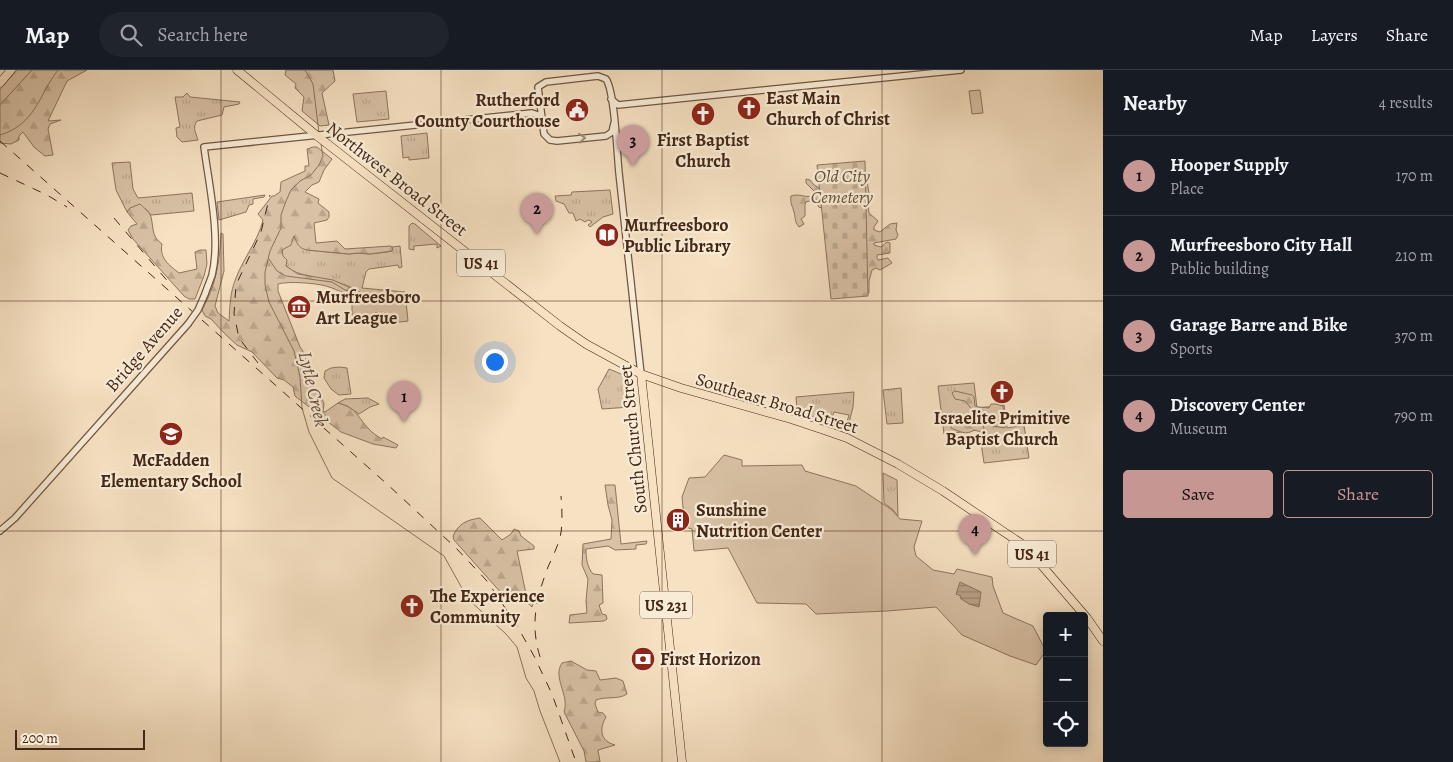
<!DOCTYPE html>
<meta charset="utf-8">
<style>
body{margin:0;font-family:Alegreya,serif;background:#20242c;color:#f1f3f6}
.controls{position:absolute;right:15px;bottom:15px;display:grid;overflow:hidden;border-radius:5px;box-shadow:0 2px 12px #0003}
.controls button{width:45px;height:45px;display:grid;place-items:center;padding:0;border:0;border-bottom:1px solid #363941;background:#171b24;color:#f1f3f6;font:25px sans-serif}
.scale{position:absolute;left:15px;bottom:12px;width:130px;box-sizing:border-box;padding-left:5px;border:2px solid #452717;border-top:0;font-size:14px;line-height:18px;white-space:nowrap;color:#452717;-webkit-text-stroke:4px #f9ecd7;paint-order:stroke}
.you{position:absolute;left:494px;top:291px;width:18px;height:18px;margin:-12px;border:4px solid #fff;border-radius:50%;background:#1a73e8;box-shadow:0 0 0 8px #1a73e833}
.badge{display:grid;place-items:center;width:32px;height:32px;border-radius:50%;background:#c59692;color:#111;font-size:16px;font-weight:700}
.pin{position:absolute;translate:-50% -41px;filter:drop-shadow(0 1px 2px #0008)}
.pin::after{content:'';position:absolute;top:26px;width:18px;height:15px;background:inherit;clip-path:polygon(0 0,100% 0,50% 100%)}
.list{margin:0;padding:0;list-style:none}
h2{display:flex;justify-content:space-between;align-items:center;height:65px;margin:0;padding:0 20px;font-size:21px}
h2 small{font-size:16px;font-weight:400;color:#9ea1a6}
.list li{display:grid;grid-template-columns:32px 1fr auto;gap:15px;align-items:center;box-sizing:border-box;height:80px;padding:0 20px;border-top:1px solid #363941}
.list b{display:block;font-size:19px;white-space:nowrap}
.list p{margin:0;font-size:16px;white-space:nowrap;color:#9ea1a6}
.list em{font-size:16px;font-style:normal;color:#9ea1a6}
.actions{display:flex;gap:10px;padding:15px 20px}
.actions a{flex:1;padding:11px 0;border:1px solid #c59692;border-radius:5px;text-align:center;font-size:18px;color:#c59692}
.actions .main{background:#c59692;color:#111}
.icon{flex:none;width:28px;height:28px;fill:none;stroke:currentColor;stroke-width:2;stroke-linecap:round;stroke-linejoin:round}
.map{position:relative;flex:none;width:1103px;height:692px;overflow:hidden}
header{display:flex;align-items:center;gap:30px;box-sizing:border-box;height:70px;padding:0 25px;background:#171b24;border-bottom:1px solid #363941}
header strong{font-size:24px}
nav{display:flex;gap:28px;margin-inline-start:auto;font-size:18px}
.search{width:350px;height:45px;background:#20242c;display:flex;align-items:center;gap:12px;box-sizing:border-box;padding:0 18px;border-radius:28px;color:#9ea1a6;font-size:19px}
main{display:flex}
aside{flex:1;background:#171b24}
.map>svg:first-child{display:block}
.grass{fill:url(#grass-tufts);stroke:#8e745e}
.forest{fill:url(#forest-firs);stroke:#8e745e}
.cemetery{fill:url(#cemetery-stones);stroke:#8e745e}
.park{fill:#d8c1a5;stroke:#8e745e}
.water{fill:url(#water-rules);stroke:#8b715b}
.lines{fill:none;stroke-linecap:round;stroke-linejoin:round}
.stream{stroke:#8b715b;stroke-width:1}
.minor-casing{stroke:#715642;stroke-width:8}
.major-casing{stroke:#452717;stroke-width:9}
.minor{stroke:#f9ecd7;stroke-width:5.5}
.major{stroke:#f6e1c2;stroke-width:8}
.rail{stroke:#452717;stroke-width:1;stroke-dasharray:9 9;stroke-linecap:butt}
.minor-bridge-casing{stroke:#715642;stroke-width:8;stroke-linecap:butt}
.minor-bridge{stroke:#f9ecd7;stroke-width:5.5}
.oneway{stroke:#9f8a77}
.grid{fill:none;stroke:#452717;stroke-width:1;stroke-opacity:0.55}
.labels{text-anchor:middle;stroke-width:4.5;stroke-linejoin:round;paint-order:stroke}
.shield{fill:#f9ecd7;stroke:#7b6251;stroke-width:1}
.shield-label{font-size:16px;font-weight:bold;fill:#452717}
.poi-label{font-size:18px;font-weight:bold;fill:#452717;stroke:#f9ecd7;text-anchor:start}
.park-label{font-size:18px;font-style:italic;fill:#6a4e3a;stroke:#f9ecd7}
.street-label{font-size:18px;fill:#452717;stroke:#f9ecd7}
.water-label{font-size:19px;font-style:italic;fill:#684c39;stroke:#f9ecd7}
</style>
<header>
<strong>Map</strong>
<div class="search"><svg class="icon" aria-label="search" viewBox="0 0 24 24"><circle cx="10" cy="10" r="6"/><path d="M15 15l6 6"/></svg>Search here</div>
<nav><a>Map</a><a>Layers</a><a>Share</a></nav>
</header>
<main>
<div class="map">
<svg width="1103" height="692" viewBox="0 0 1103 692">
<defs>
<pattern id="grass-tufts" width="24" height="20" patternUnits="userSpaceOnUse" patternTransform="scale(1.25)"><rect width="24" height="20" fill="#d8c1a5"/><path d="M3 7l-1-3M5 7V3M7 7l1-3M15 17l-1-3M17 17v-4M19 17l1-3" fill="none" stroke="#bba68d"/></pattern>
<pattern id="forest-firs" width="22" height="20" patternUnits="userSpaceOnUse" patternTransform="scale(1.25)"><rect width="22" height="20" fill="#d8c1a5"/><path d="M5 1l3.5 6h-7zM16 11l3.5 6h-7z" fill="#bba68d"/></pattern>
<pattern id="cemetery-stones" width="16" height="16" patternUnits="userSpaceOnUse" patternTransform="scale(1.25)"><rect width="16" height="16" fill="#d8c1a5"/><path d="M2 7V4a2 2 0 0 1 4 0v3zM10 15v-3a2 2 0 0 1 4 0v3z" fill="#bba68d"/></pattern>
<pattern id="water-rules" width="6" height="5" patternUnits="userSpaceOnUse" patternTransform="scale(1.25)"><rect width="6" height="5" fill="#baa288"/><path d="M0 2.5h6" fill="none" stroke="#99846e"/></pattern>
</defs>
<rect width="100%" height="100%" fill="#f6e1c2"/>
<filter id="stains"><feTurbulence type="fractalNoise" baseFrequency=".004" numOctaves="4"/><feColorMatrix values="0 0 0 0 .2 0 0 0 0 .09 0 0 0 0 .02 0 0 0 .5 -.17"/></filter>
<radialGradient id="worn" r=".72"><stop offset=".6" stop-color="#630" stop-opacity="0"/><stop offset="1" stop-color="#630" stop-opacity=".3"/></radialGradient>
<path class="grass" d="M 17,0 L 32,0 L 0,35 L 0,19 Z
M 386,21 L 389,49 L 357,52 L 353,24 Z
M 187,23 L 190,27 L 240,32 L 239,34 L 224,37 L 222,45 L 197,51 C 192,58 196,63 198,70 L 182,72 L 177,67 L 176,58 L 180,57 L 175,27 L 183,27 Z
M 427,63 L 429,88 L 409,90 L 409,87 L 403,88 L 401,66 Z
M 130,92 L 133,119 L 138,128 L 192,123 L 194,141 L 151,145 L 146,139 L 130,138 L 127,142 L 116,120 L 112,93 Z
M 610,120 L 613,144 L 603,147 L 590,157 L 588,155 L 592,152 L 591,151 L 588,150 L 585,152 L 580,149 L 576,151 L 573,143 L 569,143 L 564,134 L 556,131 L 555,126 L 571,125 L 572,122 Z
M 265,125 L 264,127 L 253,129 L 253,134 L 249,135 L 246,142 L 219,150 L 217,132 Z
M 412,153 L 415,154 L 441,176 L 437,178 L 437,174 L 414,176 L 414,180 L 409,179 L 409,156 Z
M 294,165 L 307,180 L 349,184 L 358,183 L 370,184 L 387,182 L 392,181 L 392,177 L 400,176 L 402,197 L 399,198 L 398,195 L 369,199 L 366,202 L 362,218 L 405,222 L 408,251 L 383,254 L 382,249 L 376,242 L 366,252 L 359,253 L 358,245 L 352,245 L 352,234 L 359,234 L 360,228 L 364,228 C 345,204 299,212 286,195 C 283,192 282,185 282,180 Z
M 339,297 L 347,298 L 351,324 L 339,325 L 331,319 L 324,308 L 325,301 L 331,298 Z
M 609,299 C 623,305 632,306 634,323 C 635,328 636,330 634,335 L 630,337 L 602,339 L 598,319 Z
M 974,313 L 977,338 L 1004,335 L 1007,358 L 1024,355 L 1029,388 L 984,393 L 979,360 L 944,364 L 938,316 Z
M 901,318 L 903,353 L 887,354 L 883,320 Z
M 854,322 L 853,337 L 849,353 L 847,352 L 849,345 L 834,342 L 830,353 L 800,342 L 797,338 L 796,327 Z
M 368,328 L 379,334 L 370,337 L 359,344 L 347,336 L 338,333 L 345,329 Z
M 883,403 L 897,410 L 898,446 L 892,439 L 884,433 Z"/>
<path class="forest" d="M 32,0 L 87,0 L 67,11 L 48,51 L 61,50 L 50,54 L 48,59 L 53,85 L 45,86 L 34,77 L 23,62 L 19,66 L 19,70 L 11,74 L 0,73 L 0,35 Z
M 286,0 L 333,0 L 335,11 L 322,23 L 329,55 L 320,56 L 302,41 L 304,27 L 295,18 L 296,14 L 285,5 Z
M 313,77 L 317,77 L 332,89 L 324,100 L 319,112 L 312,115 L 305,122 L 319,129 L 318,133 L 329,142 L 329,147 L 327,150 L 314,153 L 316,173 L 337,171 L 345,179 L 391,176 L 393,179 L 392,181 L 370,184 L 358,183 L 349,184 L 307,180 C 298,178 297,173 294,166 L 291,175 L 282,180 L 283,186 L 287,190 L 286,196 L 298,204 L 333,210 L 367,225 L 364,228 C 350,228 340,220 326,216 C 315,213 288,211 278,214 L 278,221 L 300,277 C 306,284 306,294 311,303 L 308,311 L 320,323 L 324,334 L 323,341 L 325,342 L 338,333 C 359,339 356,346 369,359 C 372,363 377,366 382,369 L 383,367 L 398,375 L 396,378 L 373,374 L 341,362 L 295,326 L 293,317 L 284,310 L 277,308 L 252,282 L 237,275 L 226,265 L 211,249 L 205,246 L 202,240 C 216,215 220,191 221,163 L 223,164 L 224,201 L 215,236 L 218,243 L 229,251 C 230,236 230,222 236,208 C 244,187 258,171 263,150 L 258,144 L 272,126 L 274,126 L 280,122 L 281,112 L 305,101 L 305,96 L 309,96 L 307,79 Z
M 806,109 L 810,110 L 814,115 L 821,119 L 824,134 L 820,138 L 818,136 L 816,129 L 806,132 L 805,135 L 805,146 L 801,149 L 804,154 L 799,157 C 794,150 796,150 794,142 C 792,135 790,133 791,126 C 799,123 805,128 812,126 L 814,121 L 806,113 Z
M 863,109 L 867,110 L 870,131 L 868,135 L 869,143 L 878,151 L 874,157 L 874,160 L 880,162 L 890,154 L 897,153 L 896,160 L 898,165 L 896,169 L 874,173 L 874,175 L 881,177 L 887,172 L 890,173 L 890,183 L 877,185 L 877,188 L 878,190 L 888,188 L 892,193 L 880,200 L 876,198 L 872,200 L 869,211 L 869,223 L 867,224 Z
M 140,134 C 144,138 150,142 151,147 C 154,159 151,166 162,174 C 159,188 169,195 179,203 L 197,199 L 195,182 L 200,180 L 206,180 L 207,194 L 204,206 L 195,229 L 189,229 L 184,226 L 133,169 L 128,160 L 131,156 L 137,154 L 127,142 L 130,138 Z
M 955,321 L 972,325 L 974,327 L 975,336 C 980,338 985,337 989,338 L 991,334 L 996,334 L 1003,336 L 1005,358 L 993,356 L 985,344 L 974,342 L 965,331 L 955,329 L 952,323 Z
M 957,352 L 983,355 L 985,363 L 974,360 C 966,366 959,361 951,358 L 951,355 Z
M 605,415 L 615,415 L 621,474 L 647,471 L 646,474 L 636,475 L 636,479 L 615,480 L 608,476 L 586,479 C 586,488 587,497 593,504 L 602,505 L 603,533 L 599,535 L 602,544 L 606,545 L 607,549 L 604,551 L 569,553 L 570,545 L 587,543 L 586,531 L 588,509 L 582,495 L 583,474 L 611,469 L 612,450 L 608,435 Z
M 480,448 L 502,470 L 511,464 L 514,459 L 519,461 L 521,466 L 534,476 L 534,479 L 517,481 L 526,524 L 533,534 L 532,537 L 522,528 L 518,523 L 503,525 L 454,470 L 453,466 C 459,453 467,450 480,448 Z
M 571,591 L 587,600 L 596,601 L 600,610 L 616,608 L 623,611 L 627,624 C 618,630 606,626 596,630 L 595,634 L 598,642 L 603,643 L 606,647 C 599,659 600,671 615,675 L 598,680 L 600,692 L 586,692 L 584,681 L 564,642 C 570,625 552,608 562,593 Z"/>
<path class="cemetery" d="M 865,91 L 868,226 L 831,229 L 817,95 Z"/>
<path class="park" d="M 980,20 L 983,43 L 972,44 L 969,21 Z
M 724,385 L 742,390 L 742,396 L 802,395 L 805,401 L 856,416 L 892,440 L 900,449 L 922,451 L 914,477 L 916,486 L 933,500 L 954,504 L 957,499 L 992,507 L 993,516 L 1003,543 L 1033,556 L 1046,581 L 1036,595 L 1010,586 L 962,565 L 936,537 L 887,541 L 816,544 L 806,534 L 757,533 L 728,478 L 694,481 L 692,459 L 685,457 L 682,427 L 689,408 L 705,407 Z"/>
<path class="water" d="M 960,512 L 981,522 L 979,537 L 969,534 L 960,528 L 961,526 L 956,524 Z"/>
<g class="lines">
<path class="stream" d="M 305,0 L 313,14 L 319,63
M 0,65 C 36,54 38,26 58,0
M 321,74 L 323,86 L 319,95 L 311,105 L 300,111 L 291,120 L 286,131 L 281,145 L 281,158 L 270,181 L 265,202 L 265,215 L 269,232 L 294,281 L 300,307 L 302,338 L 309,362 L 332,408 L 444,486 L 468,529 L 506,564 L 517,577 L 526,608 L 534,621 L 540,641 L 560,692
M 269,189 L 277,201 L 286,206 L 332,212 L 345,220 L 359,224 L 389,223 L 405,228"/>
<g class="minor-casing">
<path id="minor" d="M 611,29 L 618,35 L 961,0
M 614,53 L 612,62 L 606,66 L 557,71 L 550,70 L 544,64 L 538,17 L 546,12 L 598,6 L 606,9 C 615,22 617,84 619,103 C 626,170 634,237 641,304
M 205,224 C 207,218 210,211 212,205 C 221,168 209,115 204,77 L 532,43 L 538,45 L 543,49
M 0,461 L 15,448 L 188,254"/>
</g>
<g class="major-casing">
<path id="major" d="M 237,0 L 316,65 L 560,256 L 586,274 L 641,304 L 681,318 L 791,349 L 824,360 L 847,368 L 898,394 L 943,421 L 1025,476 L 1087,548 L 1103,571
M 0,13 L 11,0
M 641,304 L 682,692"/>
</g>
<use href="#minor" class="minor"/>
<use href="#major" class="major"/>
<path class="rail" d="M 0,71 L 387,414 L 456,478 L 487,511 L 516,554 L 534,586 L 552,624 L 576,692
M 0,103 L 47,125 L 67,137
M 114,148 L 170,214
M 258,293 L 239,268 L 234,244 L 236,215 L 261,162 L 270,125
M 540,587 C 530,554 536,529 548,497 C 552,488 557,478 560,468 C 563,454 562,440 561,426"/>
<g class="minor-bridge-casing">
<path id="minor-bridge" d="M 188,254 L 198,240 L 205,224"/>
</g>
<use href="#minor-bridge" class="minor-bridge"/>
</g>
<defs><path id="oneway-chevron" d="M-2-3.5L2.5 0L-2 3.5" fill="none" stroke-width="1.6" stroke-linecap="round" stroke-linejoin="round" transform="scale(1.25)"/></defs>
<use class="oneway" href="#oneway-chevron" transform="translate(582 68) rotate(-5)"/>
<path class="grid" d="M 221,0 L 221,692M 441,0 L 441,692M 662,0 L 662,692M 882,0 L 882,692M 0,231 L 1103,231M 0,461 L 1103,461"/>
<defs>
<g id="church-disc" transform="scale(1.25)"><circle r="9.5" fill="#8f2418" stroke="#f9ecd7"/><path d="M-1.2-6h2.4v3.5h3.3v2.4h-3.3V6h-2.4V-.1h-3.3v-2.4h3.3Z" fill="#fff"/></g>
<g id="civic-disc" transform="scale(1.25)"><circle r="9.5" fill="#8f2418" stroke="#f9ecd7"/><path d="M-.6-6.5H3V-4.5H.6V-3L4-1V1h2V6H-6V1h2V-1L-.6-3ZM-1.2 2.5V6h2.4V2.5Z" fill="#fff"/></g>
<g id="library-disc" transform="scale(1.25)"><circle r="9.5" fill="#8f2418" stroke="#f9ecd7"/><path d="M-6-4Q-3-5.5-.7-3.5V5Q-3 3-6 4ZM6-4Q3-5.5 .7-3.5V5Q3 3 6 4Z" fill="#fff"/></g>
<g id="museum-disc" transform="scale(1.25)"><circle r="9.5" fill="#8f2418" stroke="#f9ecd7"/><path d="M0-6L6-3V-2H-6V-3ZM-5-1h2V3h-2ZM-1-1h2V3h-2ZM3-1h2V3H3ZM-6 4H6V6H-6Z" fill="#fff"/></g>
<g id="school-disc" transform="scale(1.25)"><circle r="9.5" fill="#8f2418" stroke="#f9ecd7"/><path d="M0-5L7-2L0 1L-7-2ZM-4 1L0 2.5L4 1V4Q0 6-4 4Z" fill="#fff"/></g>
<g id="building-disc" transform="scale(1.25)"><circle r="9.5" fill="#8f2418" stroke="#f9ecd7"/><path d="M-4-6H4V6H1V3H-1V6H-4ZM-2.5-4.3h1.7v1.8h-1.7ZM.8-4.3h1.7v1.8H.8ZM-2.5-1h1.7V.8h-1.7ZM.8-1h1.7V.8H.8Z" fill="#fff"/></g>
<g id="bank-disc" transform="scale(1.25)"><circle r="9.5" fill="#8f2418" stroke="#f9ecd7"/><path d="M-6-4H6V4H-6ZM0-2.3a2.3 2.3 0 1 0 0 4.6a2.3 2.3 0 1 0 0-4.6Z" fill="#fff"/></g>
</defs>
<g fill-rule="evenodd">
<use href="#church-disc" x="749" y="38"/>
<use href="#civic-disc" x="577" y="40"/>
<use href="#church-disc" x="703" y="44"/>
<use href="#library-disc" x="607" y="165"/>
<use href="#museum-disc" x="299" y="237"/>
<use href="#church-disc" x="1002" y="322"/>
<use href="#school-disc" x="171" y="364"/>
<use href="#building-disc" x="678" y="450"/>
<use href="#church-disc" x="412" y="536"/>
<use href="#bank-disc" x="643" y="589"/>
</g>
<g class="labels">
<g class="shield">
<rect x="457" y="179.5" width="48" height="27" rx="4"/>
<rect x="1008" y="470.5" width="48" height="27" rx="4"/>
<rect x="640" y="521.5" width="52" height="27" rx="4"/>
</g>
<g class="shield-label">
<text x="481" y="199">US 41</text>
<text x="1032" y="490">US 41</text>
<text x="666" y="541">US 231</text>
</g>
<g class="poi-label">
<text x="766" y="34">East Main<tspan x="766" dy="21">Church of Christ</tspan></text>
<text x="560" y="36" text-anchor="end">Rutherford<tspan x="560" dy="21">County Courthouse</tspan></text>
<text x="703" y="76" text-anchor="middle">First Baptist<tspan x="703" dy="21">Church</tspan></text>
<text x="624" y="161">Murfreesboro<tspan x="624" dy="21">Public Library</tspan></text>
<text x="316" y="233">Murfreesboro<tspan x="316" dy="21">Art League</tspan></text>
<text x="1002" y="354" text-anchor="middle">Israelite Primitive<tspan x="1002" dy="21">Baptist Church</tspan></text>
<text x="171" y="396" text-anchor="middle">McFadden<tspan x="171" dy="21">Elementary School</tspan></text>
<text x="696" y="446">Sunshine<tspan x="696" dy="21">Nutrition Center</tspan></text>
<text x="430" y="532">The Experience<tspan x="430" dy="21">Community</tspan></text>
<text x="660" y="595">First Horizon</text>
</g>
<g class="park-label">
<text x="842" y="112">Old City<tspan x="842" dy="21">Cemetery</tspan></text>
</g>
<g class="street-label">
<text transform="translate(397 109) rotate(38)" y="6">Northwest Broad Street</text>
<text transform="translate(144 279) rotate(-49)" y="6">Bridge Avenue</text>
<text transform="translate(777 333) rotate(17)" y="6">Southeast Broad Street</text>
<text transform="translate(633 369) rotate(-96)" y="6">South Church Street</text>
</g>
<g class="water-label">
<text transform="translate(314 319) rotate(77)" y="7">Lytle Creek</text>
</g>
</g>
<rect width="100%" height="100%" filter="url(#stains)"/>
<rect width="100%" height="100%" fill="url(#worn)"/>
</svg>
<div class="controls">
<button>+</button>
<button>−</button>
<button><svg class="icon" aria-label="locate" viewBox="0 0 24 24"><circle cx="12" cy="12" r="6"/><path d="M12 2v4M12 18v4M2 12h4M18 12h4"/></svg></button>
</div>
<div class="scale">200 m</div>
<div class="you"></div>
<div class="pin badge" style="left:404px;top:352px">1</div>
<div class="pin badge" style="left:537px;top:164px">2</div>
<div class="pin badge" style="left:633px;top:96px">3</div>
<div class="pin badge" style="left:975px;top:485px">4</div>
</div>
<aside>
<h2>Nearby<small>4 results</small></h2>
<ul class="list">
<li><span class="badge">1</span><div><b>Hooper Supply</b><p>Place</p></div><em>170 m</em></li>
<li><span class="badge">2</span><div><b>Murfreesboro City Hall</b><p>Public building</p></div><em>210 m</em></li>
<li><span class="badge">3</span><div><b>Garage Barre and Bike</b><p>Sports</p></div><em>370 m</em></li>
<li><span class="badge">4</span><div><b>Discovery Center</b><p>Museum</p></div><em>790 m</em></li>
</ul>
<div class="actions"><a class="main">Save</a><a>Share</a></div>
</aside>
</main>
